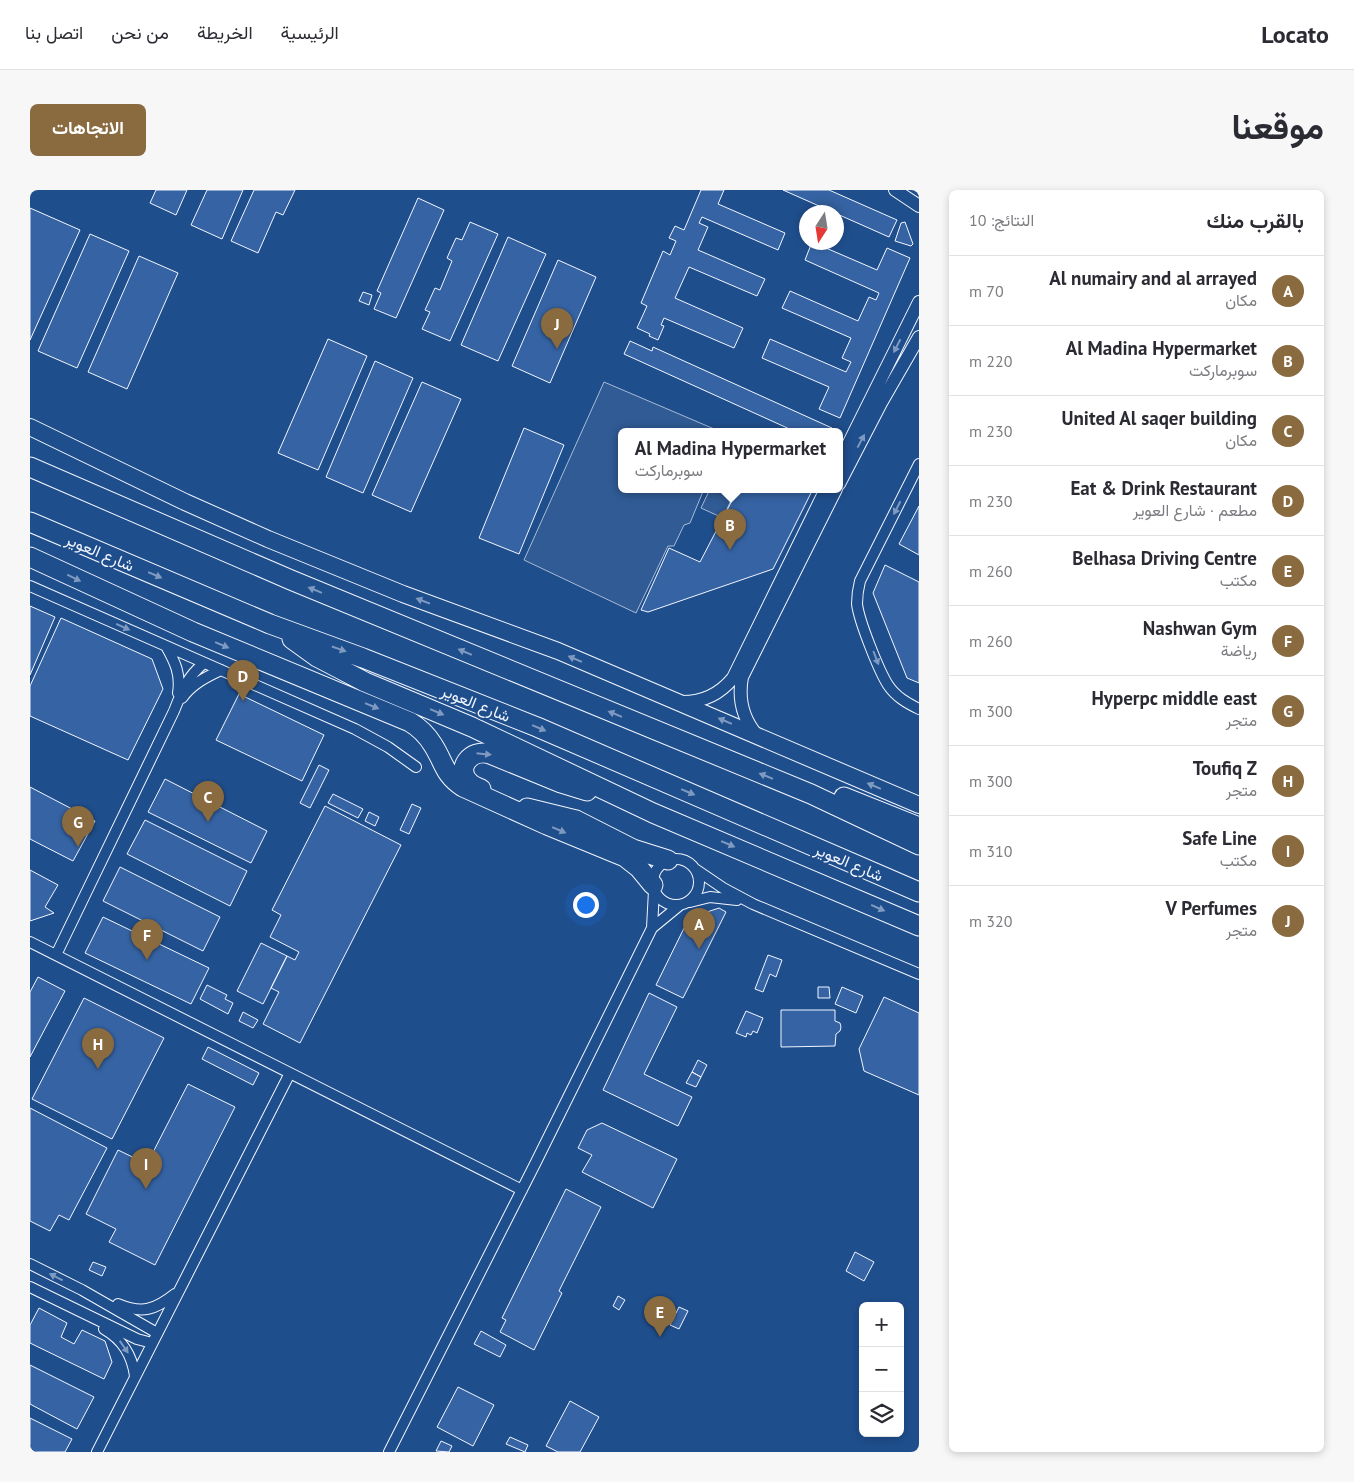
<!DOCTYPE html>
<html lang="ar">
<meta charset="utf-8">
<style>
body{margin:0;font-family:"PT Sans",Vazirmatn,sans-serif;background:#f7f7f7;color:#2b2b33;direction:rtl}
.controls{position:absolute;right:15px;bottom:15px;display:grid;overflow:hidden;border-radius:8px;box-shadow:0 2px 8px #0003}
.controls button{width:45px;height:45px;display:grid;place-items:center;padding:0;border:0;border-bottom:1px solid #e1e1e2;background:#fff;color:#2b2b33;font:25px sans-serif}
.compass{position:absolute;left:769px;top:15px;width:45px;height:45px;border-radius:50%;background:#fff;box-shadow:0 2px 8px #0003;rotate:192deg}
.you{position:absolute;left:555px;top:714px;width:18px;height:18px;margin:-12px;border:4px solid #fff;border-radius:50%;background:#1a73e8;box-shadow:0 0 0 8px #1a73e833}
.badge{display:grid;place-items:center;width:32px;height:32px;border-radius:50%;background:#8a6a3f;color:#fff;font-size:16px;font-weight:700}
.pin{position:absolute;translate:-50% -41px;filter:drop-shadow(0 1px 2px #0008)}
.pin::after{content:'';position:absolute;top:26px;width:18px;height:15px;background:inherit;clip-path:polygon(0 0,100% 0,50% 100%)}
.popup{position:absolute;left:588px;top:238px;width:225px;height:65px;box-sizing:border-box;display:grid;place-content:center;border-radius:8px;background:#fff;filter:drop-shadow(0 1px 4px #0005);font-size:16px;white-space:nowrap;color:#7c7c81}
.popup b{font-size:19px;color:#2b2b33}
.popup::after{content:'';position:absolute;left:50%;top:100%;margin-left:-10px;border:10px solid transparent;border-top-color:#fff}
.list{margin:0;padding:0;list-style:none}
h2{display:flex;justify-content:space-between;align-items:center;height:65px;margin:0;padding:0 20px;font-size:21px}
h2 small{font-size:16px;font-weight:400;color:#7c7c81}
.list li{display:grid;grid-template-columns:32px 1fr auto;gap:15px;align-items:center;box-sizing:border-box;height:70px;padding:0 20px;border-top:1px solid #e1e1e2}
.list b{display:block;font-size:19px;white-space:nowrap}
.list p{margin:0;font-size:16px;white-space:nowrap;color:#7c7c81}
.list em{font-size:16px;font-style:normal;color:#7c7c81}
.icon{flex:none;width:28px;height:28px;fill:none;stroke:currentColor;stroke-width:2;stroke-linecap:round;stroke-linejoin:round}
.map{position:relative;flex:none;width:889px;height:1262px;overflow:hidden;direction:ltr;border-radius:8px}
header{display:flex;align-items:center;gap:30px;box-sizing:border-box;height:70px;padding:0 25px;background:#fff;border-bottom:1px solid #e1e1e2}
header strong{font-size:24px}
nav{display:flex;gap:28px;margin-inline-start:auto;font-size:18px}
.intro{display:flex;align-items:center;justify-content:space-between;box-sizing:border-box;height:120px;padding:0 30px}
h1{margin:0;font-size:35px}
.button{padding:12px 22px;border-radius:8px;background:#8a6a3f;color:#fff;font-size:18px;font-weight:700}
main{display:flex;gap:30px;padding:0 30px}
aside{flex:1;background:#fff;border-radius:8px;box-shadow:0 2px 8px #0003}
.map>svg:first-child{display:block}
.parking{fill:#305b95;stroke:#a8bbd7}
.building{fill:#3563a3;stroke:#f2f6ff}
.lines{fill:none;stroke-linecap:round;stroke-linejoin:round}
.minor-casing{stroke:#f2f6ff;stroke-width:12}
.tertiary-casing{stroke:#f2f6ff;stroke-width:14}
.primary-casing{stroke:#f2f6ff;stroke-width:18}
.motorway-casing{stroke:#f2f6ff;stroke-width:21}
.minor{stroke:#1f4e8c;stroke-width:10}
.tertiary{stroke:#1f4e8c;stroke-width:12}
.primary{stroke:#1f4e8c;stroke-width:16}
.motorway{stroke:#1f4e8c;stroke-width:19}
.oneway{fill:#7e9ac0}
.labels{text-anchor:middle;stroke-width:4;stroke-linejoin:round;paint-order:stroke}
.street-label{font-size:16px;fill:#f2f6ff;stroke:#1f4e8c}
</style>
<header>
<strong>Locato</strong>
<nav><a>الرئيسية</a><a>الخريطة</a><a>من نحن</a><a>اتصل بنا</a></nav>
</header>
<div class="intro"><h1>موقعنا</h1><a class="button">الاتجاهات</a></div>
<main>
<aside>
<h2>بالقرب منك<small>النتائج: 10</small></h2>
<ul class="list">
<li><span class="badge">A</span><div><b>Al numairy and al arrayed</b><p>مكان</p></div><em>70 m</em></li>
<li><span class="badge">B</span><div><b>Al Madina Hypermarket</b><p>سوبرماركت</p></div><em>220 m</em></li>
<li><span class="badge">C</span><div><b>United Al saqer building</b><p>مكان</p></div><em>230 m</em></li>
<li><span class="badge">D</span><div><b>Eat &amp; Drink Restaurant</b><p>مطعم · شارع العوير</p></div><em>230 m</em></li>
<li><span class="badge">E</span><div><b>Belhasa Driving Centre</b><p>مكتب</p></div><em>260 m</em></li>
<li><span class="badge">F</span><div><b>Nashwan Gym</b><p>رياضة</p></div><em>260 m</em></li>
<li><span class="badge">G</span><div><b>Hyperpc middle east</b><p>متجر</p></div><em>300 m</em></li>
<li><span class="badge">H</span><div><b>Toufiq Z</b><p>متجر</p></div><em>300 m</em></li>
<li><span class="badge">I</span><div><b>Safe Line</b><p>مكتب</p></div><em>310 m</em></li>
<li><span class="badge">J</span><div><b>V Perfumes</b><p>متجر</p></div><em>320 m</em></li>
</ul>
</aside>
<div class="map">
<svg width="889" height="1262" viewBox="0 0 889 1262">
<rect width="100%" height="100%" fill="#1f4e8c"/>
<path class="parking" d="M 574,192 L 689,241 L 591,241 L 591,299 L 674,299 L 660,333 L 654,335 L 644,356 L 638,356 L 606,423 L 494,370 Z
M 680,299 L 706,299 L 693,328 L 671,318 Z"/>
<path class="building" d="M 126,0 L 157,0 L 146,25 L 120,13 Z
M 177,0 L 213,0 L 192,49 L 161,35 Z
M 224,0 L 265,0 L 253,25 L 246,22 L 228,63 L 201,51 Z
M 671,0 L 694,0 L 688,14 L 755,43 L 748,60 L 672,27 L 669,33 L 678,37 L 668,60 L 735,89 L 727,106 L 659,77 L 645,108 L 713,138 L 704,158 L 634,128 L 631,135 L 634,136 L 628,150 L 619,146 L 620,144 L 607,138 L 617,116 L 611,113 L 633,61 L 640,65 L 646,51 L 639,48 L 645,36 L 654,40 Z
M 753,0 L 799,0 L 867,30 L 859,47 Z
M 388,8 L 414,20 L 366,128 L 344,119 L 351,103 L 347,101 Z
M 0,18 L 50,40 L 0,150 Z
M 440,32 L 468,44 L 420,151 L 392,139 L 400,122 L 395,120 L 405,98 L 410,100 L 422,71 L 417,68 L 426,48 L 432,50 Z
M 875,32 L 883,54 L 881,56 L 865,51 L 871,33 Z
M 60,44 L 99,61 L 47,178 L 8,161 Z
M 478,47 L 516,64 L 468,171 L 431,155 Z
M 782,52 L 847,80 L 857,58 L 880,68 L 810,228 L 789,219 L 799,197 L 732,168 L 740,149 L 816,182 L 821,172 L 812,168 L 821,148 L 752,118 L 760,101 L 828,131 L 839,107 L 846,110 L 849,103 L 775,70 Z
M 109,66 L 148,83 L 97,199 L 58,182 Z
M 528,70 L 566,87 L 520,193 L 482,176 Z
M 333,102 L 342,105 L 339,115 L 329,111 Z
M 298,149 L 337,166 L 288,280 L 248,263 Z
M 600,151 L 622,161 L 623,157 L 802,238 L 801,241 L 764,241 L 594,164 Z
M 345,171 L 383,188 L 333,303 L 296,287 Z
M 392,192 L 431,209 L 381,322 L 342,305 Z
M 494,238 L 534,255 L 489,364 L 449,348 Z
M 708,299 L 783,299 L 743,379 L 618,422 L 611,420 L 639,358 L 670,372 Z
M 889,316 L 889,365 L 869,354 Z
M 855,375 L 889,392 L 889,493 L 877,488 L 843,403 Z
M 0,416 L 25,427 L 0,485 Z
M 31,428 L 122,469 L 133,499 L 98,570 L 0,526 L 0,496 Z
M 209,504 L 294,545 L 272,591 L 186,550 Z
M 289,575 L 299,580 L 280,618 L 270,613 Z
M 135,589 L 237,641 L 221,673 L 118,622 Z
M 0,597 L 65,631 L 43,671 L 0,649 Z
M 303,604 L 333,619 L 328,628 L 298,613 Z
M 382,614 L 391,618 L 379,644 L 370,640 Z
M 295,616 L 371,655 L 270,853 L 233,834 L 249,802 L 241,798 L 257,766 L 265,770 L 269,762 L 240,747 L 251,725 L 242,720 Z
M 339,622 L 349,627 L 345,636 L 335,631 Z
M 115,630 L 217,681 L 200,716 L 97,664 Z
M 90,677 L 190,727 L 173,761 L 73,711 Z
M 0,680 L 28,695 L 15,717 L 24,723 L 0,731 Z
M 689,718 L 696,722 L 653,808 L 626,795 L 659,728 Z
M 73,727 L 179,778 L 161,814 L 55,763 Z
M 231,753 L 257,766 L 233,814 L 207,801 Z
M 738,765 L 752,770 L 746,787 L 740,784 L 733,802 L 725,799 Z
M 8,787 L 35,801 L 0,867 L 0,802 Z
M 177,795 L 197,805 L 195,809 L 203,813 L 198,824 L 170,809 Z
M 788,797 L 799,797 L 800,808 L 788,808 Z
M 812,797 L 833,806 L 826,823 L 805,814 Z
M 619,803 L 647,817 L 614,884 L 662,907 L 648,936 L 573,900 Z
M 854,807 L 889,823 L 889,905 L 834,881 L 829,859 Z
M 54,808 L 134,848 L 82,949 L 2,909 Z
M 751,820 L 805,820 L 805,831 L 810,833 L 811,837 L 810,841 L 806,844 L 805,856 L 751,857 Z
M 716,821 L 733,828 L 727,843 L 723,841 L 721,845 L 717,843 L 716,847 L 706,843 Z
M 213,822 L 228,830 L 223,838 L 209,831 Z
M 178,857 L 229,883 L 223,895 L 172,869 Z
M 668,870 L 677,875 L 671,887 L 662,882 Z
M 662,882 L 671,887 L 666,897 L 656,893 Z
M 158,894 L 205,917 L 125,1075 L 79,1052 L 86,1039 L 56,1024 L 88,960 L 117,974 Z
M 0,918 L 77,958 L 39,1030 L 29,1025 L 20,1041 L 0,1031 Z
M 572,933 L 647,969 L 623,1018 L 552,982 L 562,965 L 548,958 L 557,940 Z
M 536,999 L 571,1017 L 529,1101 L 532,1103 L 504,1160 L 470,1142 L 476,1130 L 472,1128 Z
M 825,1062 L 844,1072 L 834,1091 L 816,1081 Z
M 63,1072 L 76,1077 L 72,1086 L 59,1080 Z
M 588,1106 L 595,1110 L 589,1120 L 583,1116 Z
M 649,1117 L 658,1121 L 649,1139 L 640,1135 Z
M 9,1118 L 37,1133 L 31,1147 L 44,1154 L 52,1140 L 75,1151 L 82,1172 L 74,1189 L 0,1153 L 0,1135 Z
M 451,1141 L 476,1155 L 470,1167 L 444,1154 Z
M 0,1175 L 64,1207 L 47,1239 L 0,1214 Z
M 428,1197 L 464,1215 L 443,1256 L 407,1237 Z
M 540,1211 L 569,1227 L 550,1262 L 528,1262 L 516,1256 Z
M 0,1228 L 42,1249 L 35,1262 L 0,1262 Z
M 480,1247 L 498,1255 L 495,1262 L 476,1254 Z
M 411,1251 L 422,1256 L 419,1262 L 406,1261 Z"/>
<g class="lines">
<g class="minor-casing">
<path id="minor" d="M 889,274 L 830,391 C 828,399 827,406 827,414 C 829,431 849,481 858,495 C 866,507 877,513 889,519
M 0,396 L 325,539 L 358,557 L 386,577
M 136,456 C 145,472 151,484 148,503
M 152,508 C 162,494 176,487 191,480
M623 692a23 23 0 1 1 46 0a23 23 0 1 1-46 0Z
M 665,679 L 693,698 L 723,714 L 889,784
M 660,712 L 680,707 L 707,710
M 622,738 L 650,715
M 0,752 L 492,1000
M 26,765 L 144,521 C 152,501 157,487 174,473
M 0,1074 L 52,1100 L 127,1143
M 0,1097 L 107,1149 L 122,1153
M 88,1114 C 112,1124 125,1120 145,1104
M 74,1139 C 93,1150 102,1165 105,1186
M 67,1262 L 260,883
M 359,1262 L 506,972 L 622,738 L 624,700"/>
</g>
<g class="tertiary-casing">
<path id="tertiary" d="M 865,0 L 889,16
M 809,273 L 889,112
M 809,294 L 851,213 L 889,147
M 649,512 C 671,513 689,505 703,488 L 796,299
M 726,544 C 712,527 708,509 712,487 L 806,299"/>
</g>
<g class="primary-casing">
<path id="primary" d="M 0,237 L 155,312 L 238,349 L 373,404 L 528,461 L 889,615"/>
</g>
<g class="motorway-casing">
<path id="motorway" d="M 0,277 L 261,390 L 781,604 L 889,655
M 0,332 L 240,434 L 333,468 L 507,537 L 889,702
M 0,367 L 163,442 L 380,532 C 390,538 397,545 403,555 C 414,572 414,585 433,597 L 517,635 L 595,667 L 609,678 L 623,695
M 262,449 L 287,467 L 335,492 L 442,537 L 623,623 L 889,736
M 451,599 C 447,597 443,596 440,593 C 424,579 441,558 460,564 L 531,593 L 557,601
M 814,607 L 889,637
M 497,618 L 546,630 L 603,659 L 638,670"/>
</g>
<use href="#minor" class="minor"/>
<use href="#tertiary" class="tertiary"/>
<use href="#primary" class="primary"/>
<use href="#motorway" class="motorway"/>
</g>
<defs><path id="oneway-solid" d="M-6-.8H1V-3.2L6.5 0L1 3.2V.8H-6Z" transform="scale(1.25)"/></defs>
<g class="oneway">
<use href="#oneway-solid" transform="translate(867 156) rotate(117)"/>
<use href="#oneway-solid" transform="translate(831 251) rotate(-62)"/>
<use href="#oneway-solid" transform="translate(867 318) rotate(117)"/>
<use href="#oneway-solid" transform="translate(125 385) rotate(23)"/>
<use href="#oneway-solid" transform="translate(44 388) rotate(26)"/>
<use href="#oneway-solid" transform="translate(285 400) rotate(-158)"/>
<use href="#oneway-solid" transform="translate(393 411) rotate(-159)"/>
<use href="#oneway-solid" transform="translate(93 437) rotate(24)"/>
<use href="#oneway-solid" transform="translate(192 455) rotate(23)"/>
<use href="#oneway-solid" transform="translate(309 459) rotate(19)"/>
<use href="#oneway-solid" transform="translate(435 462) rotate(-157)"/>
<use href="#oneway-solid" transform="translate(846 468) rotate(69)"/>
<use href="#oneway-solid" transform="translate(545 469) rotate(-157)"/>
<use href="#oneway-solid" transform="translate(342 516) rotate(22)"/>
<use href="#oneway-solid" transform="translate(407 522) rotate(23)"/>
<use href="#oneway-solid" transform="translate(585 524) rotate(-158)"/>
<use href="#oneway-solid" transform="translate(695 531) rotate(-157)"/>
<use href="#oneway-solid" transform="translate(509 538) rotate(23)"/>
<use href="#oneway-solid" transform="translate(454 564) rotate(6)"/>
<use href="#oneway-solid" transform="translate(736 586) rotate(-158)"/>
<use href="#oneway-solid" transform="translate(844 596) rotate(-157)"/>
<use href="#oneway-solid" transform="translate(658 602) rotate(23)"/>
<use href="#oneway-solid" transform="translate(529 640) rotate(23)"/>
<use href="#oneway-solid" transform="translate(698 654) rotate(23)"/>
<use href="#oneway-solid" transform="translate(848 718) rotate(24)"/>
<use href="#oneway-solid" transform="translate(26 1087) rotate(-153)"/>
<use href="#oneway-solid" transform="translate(94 1157) rotate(55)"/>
</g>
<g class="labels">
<g class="street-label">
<text transform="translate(70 362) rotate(23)" y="6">شارع العوير</text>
<text transform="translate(446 513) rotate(22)" y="6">شارع العوير</text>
<text transform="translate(819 672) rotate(23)" y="6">شارع العوير</text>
</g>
</g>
</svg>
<div class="controls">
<button>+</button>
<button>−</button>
<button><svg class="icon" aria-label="layers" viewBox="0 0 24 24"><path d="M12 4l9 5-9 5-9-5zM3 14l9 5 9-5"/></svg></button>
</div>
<svg class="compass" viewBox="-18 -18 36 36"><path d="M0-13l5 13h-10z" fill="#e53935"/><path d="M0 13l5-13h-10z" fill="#7c7c81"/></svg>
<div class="you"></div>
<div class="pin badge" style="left:669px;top:759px">A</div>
<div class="pin badge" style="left:700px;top:360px">B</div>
<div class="popup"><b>Al Madina Hypermarket</b>سوبرماركت</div>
<div class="pin badge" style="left:178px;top:632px">C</div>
<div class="pin badge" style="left:213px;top:511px">D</div>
<div class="pin badge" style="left:630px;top:1147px">E</div>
<div class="pin badge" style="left:117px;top:770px">F</div>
<div class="pin badge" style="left:48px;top:657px">G</div>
<div class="pin badge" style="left:68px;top:879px">H</div>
<div class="pin badge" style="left:116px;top:999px">I</div>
<div class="pin badge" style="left:527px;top:159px">J</div>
</div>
</main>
